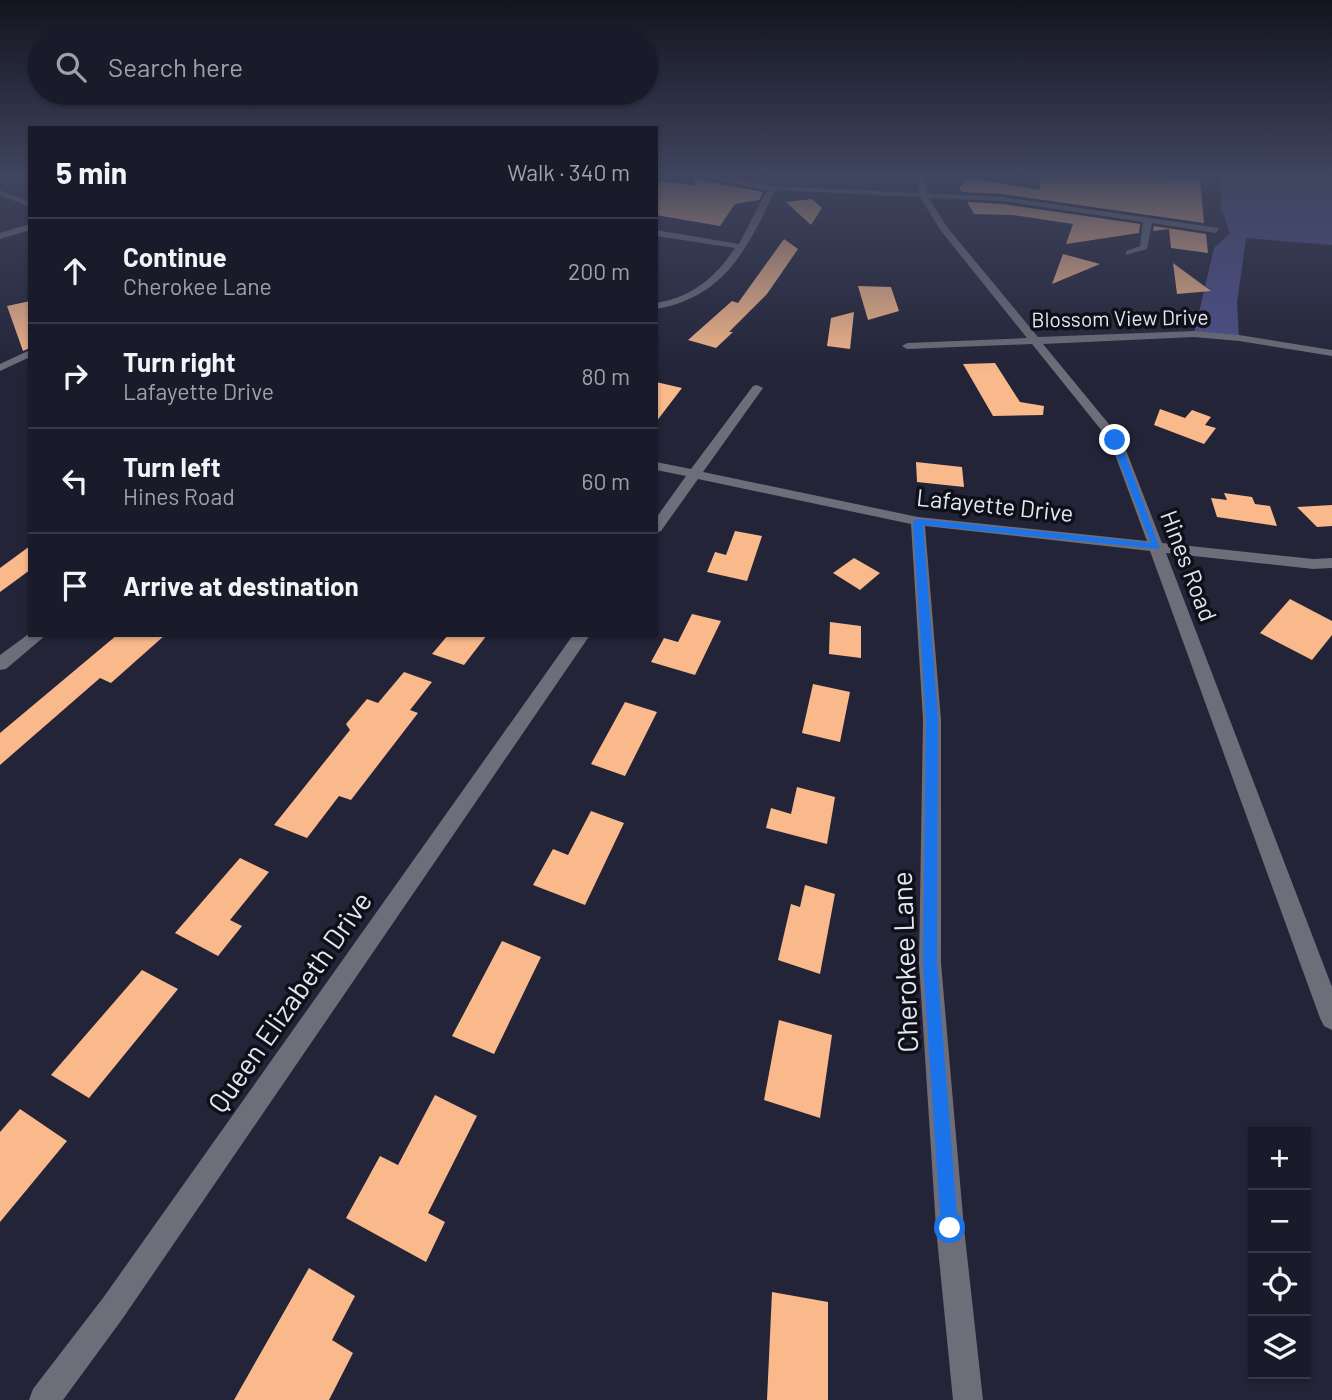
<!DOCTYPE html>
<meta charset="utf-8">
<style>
body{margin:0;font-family:Barlow,sans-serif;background:#272836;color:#f1f3f6}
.controls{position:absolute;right:21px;bottom:21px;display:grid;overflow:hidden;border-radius:0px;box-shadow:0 2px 5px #0004}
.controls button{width:63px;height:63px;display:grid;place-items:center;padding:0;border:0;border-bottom:2px solid #383947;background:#1a1b2a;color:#f1f3f6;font:35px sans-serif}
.stop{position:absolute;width:21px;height:21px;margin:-16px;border:5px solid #1a73e8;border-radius:50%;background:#fff}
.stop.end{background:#1a73e8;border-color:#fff;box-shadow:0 2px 7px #0008}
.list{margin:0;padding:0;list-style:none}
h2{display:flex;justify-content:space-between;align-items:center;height:91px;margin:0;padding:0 28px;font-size:30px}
h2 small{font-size:23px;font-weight:400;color:#9fa1a8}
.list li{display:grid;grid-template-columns:46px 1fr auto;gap:21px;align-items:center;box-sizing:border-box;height:105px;padding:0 28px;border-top:2px solid #383947}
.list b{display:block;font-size:26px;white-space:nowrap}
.list p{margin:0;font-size:23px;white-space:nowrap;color:#9fa1a8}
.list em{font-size:23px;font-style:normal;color:#9fa1a8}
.icon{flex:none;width:38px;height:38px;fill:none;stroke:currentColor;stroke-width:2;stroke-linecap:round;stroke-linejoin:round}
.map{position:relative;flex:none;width:1332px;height:1400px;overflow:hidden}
.search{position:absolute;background:#1a1b2a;box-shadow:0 2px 5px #0004;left:28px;top:28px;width:630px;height:77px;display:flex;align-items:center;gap:18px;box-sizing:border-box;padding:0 24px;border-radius:38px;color:#9fa1a8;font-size:26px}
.panel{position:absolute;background:#1a1b2a;box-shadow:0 2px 5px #0004;left:28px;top:126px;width:630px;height:511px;border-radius:0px}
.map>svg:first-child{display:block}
.forest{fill:#4d4f8a}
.building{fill:#f9b98b}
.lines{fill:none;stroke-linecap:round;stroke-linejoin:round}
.minor{fill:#6d6e79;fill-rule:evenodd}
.route{fill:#1a73e8}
.labels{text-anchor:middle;stroke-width:7;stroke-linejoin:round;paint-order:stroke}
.far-street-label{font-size:21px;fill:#e4e6f3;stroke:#0e0f17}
.street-label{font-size:24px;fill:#e4e6f3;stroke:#0e0f17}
.near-street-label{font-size:28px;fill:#e4e6f3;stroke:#0e0f17}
</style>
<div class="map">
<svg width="1332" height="1400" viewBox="0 0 1332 1400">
<rect width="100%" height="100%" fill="#232438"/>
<path class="forest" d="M 1221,176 L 1332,176 L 1332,245 L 1246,238 L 1237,303 L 1239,338 L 1194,334 L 1214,248 L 1230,233 L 1221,208 Z"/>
<path class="building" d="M 1041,176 L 1166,176 L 1166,179 L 1200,179 L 1204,223 L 1003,194 L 962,192 L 959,187 L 969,178 L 1040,190 Z
M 695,179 L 763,192 L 759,200 L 735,204 L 720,226 L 656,215 L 656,181 L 695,185 Z
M 812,199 L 822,208 L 811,225 L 786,202 Z
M 967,202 L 1003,204 L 1140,224 L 1139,233 L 1066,244 L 1073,224 L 1013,215 L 974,214 Z
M 1154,226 L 1206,234 L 1208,253 L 1171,248 L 1169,229 L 1153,231 Z
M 784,239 L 798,249 L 767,294 L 729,332 L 733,332 L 716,348 L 688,340 L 732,301 L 738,303 Z
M 1063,254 L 1100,264 L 1052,284 Z
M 1173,263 L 1211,291 L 1177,294 Z
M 858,286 L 891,287 L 899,311 L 868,320 Z
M 30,301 L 30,348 L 23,351 L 7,306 Z
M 854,312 L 850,349 L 827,346 L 831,318 Z
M 995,363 L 1020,402 L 1044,406 L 1043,415 L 993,416 L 963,364 Z
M 656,382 L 682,388 L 656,422 Z
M 1160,409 L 1185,418 L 1192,410 L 1211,417 L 1205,425 L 1216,428 L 1204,444 L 1154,425 Z
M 916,462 L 962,467 L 964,487 L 917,482 Z
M 1224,493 L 1252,497 L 1255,504 L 1270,506 L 1277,526 L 1217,517 L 1211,498 L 1227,500 Z
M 1332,505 L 1332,526 L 1317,527 L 1297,507 Z
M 735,531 L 762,536 L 747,581 L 707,572 L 715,552 L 726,555 Z
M 30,546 L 30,570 L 0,592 L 0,568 Z
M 854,558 L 880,573 L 860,590 L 833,573 Z
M 1290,599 L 1332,621 L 1332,635 L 1312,660 L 1260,633 Z
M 692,614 L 721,621 L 695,675 L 651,662 L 664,638 L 678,642 Z
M 830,622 L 861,626 L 861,658 L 829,654 Z
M 117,635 L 165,635 L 111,683 L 100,678 L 0,765 L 0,733 Z
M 448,635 L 487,635 L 464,665 L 432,654 Z
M 404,672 L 432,682 L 410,710 L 418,713 L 351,800 L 339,796 L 307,838 L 274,825 L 350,730 L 346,724 L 367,699 L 378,703 Z
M 813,684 L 850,692 L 840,742 L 802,733 Z
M 625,702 L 657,712 L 625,776 L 591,764 Z
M 797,787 L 835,797 L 827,844 L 766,828 L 771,808 L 791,814 Z
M 591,811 L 624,823 L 585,905 L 533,885 L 553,849 L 568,855 Z
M 240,858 L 269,872 L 230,920 L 242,926 L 218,956 L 175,933 Z
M 805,885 L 835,894 L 820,974 L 778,960 L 791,904 L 800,907 Z
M 502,941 L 541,957 L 494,1054 L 452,1036 Z
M 142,970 L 178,989 L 89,1098 L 51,1075 Z
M 779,1020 L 832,1035 L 820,1118 L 764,1100 Z
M 435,1095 L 477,1116 L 428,1213 L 445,1222 L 426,1262 L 346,1218 L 380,1156 L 398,1165 Z
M 20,1109 L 67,1141 L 0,1222 L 0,1132 Z
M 309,1268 L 355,1296 L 332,1340 L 353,1353 L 329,1400 L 234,1400 Z
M 772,1292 L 828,1302 L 828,1400 L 767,1400 Z"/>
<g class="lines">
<path class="minor" d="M 695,176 L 715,176 L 772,186 L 919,193 L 918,176 L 926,176 L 927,193 L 1003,197 L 1219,228 L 1216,233 L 1152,223 L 1147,249 L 1126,255 L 1126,251 L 1140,246 L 1143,222 L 1003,201 L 929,198 L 947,227 L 1038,337 L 1194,331 L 1239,335 L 1332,350 L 1332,356 L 1239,341 L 1194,337 L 1043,344 L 1122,440 L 1162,543 L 1313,559 L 1332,558 L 1332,568 L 1313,569 L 1166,553 L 1332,987 L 1332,1030 L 1324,1026 L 1320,1018 L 1150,551 L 925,526 L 941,720 L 941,963 L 964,1228 L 983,1400 L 953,1400 L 936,1228 L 919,963 L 923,720 L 911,524 L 698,479 L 661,531 L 656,533 L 656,518 L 686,476 L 656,470 L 656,462 L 691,469 L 753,386 L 757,385 L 763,388 L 703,472 L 918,517 L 1147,541 L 1110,441 L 1032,344 L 907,349 L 902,346 L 907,343 L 1027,338 L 941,231 L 920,197 L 775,190 C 748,248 725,297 656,309 L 656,303 C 692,297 715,278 735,248 L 656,236 L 656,230 L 739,244 L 767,190 Z
M 0,190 L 30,202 L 30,207 L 0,195 Z
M 30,224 L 30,230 L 0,239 L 0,233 Z
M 30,350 L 30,357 L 0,371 L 0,364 Z
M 30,633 L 30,635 L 46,635 L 6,669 L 0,670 L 0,655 Z
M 573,635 L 590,635 L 123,1318 L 63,1400 L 29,1400 L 33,1389 L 103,1298 Z"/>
</g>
<linearGradient id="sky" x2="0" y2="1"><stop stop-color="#13141f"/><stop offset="0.47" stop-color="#3f455e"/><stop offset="1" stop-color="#3f455e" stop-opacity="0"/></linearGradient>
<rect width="1332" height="372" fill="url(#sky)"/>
<path class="route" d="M 1115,438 L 1120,440 L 1160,549 L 923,525 L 938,720 L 937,963 L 958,1228 L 956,1234 L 950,1237 L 943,1234 L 941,1228 L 923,963 L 926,720 L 913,522 L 918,519 L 1151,543 L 1111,440 Z"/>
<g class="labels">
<g class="far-street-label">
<text transform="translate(1120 319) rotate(-1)" y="7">Blossom View Drive</text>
</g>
<g class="street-label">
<text transform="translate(995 506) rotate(6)" y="8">Lafayette Drive</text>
<text transform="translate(1188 566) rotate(69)" y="8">Hines Road</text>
</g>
<g class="near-street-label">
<text transform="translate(905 962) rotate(-92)" y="10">Cherokee Lane</text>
<text transform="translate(290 1002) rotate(-55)" y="10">Queen Elizabeth Drive</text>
</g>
</g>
</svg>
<div class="controls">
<button>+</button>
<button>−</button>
<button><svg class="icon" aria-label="locate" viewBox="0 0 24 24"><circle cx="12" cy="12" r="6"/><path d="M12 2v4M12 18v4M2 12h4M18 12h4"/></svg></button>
<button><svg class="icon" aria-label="layers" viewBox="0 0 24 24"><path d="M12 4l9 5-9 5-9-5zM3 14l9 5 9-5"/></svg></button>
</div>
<div class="stop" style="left:950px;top:1228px"></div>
<div class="stop end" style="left:1115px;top:440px"></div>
<div class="search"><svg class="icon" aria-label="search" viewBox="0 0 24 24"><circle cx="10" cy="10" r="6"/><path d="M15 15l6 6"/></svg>Search here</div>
<section class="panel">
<h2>5 min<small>Walk · 340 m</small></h2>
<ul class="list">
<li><svg class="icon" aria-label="ahead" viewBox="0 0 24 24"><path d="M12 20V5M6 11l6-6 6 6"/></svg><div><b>Continue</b><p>Cherokee Lane</p></div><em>200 m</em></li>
<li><svg class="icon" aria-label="right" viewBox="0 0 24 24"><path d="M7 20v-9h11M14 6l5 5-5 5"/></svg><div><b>Turn right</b><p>Lafayette Drive</p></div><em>80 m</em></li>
<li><svg class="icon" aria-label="left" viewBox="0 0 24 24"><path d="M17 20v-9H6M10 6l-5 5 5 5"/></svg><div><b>Turn left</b><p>Hines Road</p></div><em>60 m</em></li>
<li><svg class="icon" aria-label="arrive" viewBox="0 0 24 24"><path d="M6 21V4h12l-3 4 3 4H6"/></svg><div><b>Arrive at destination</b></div></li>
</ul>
</section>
</div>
